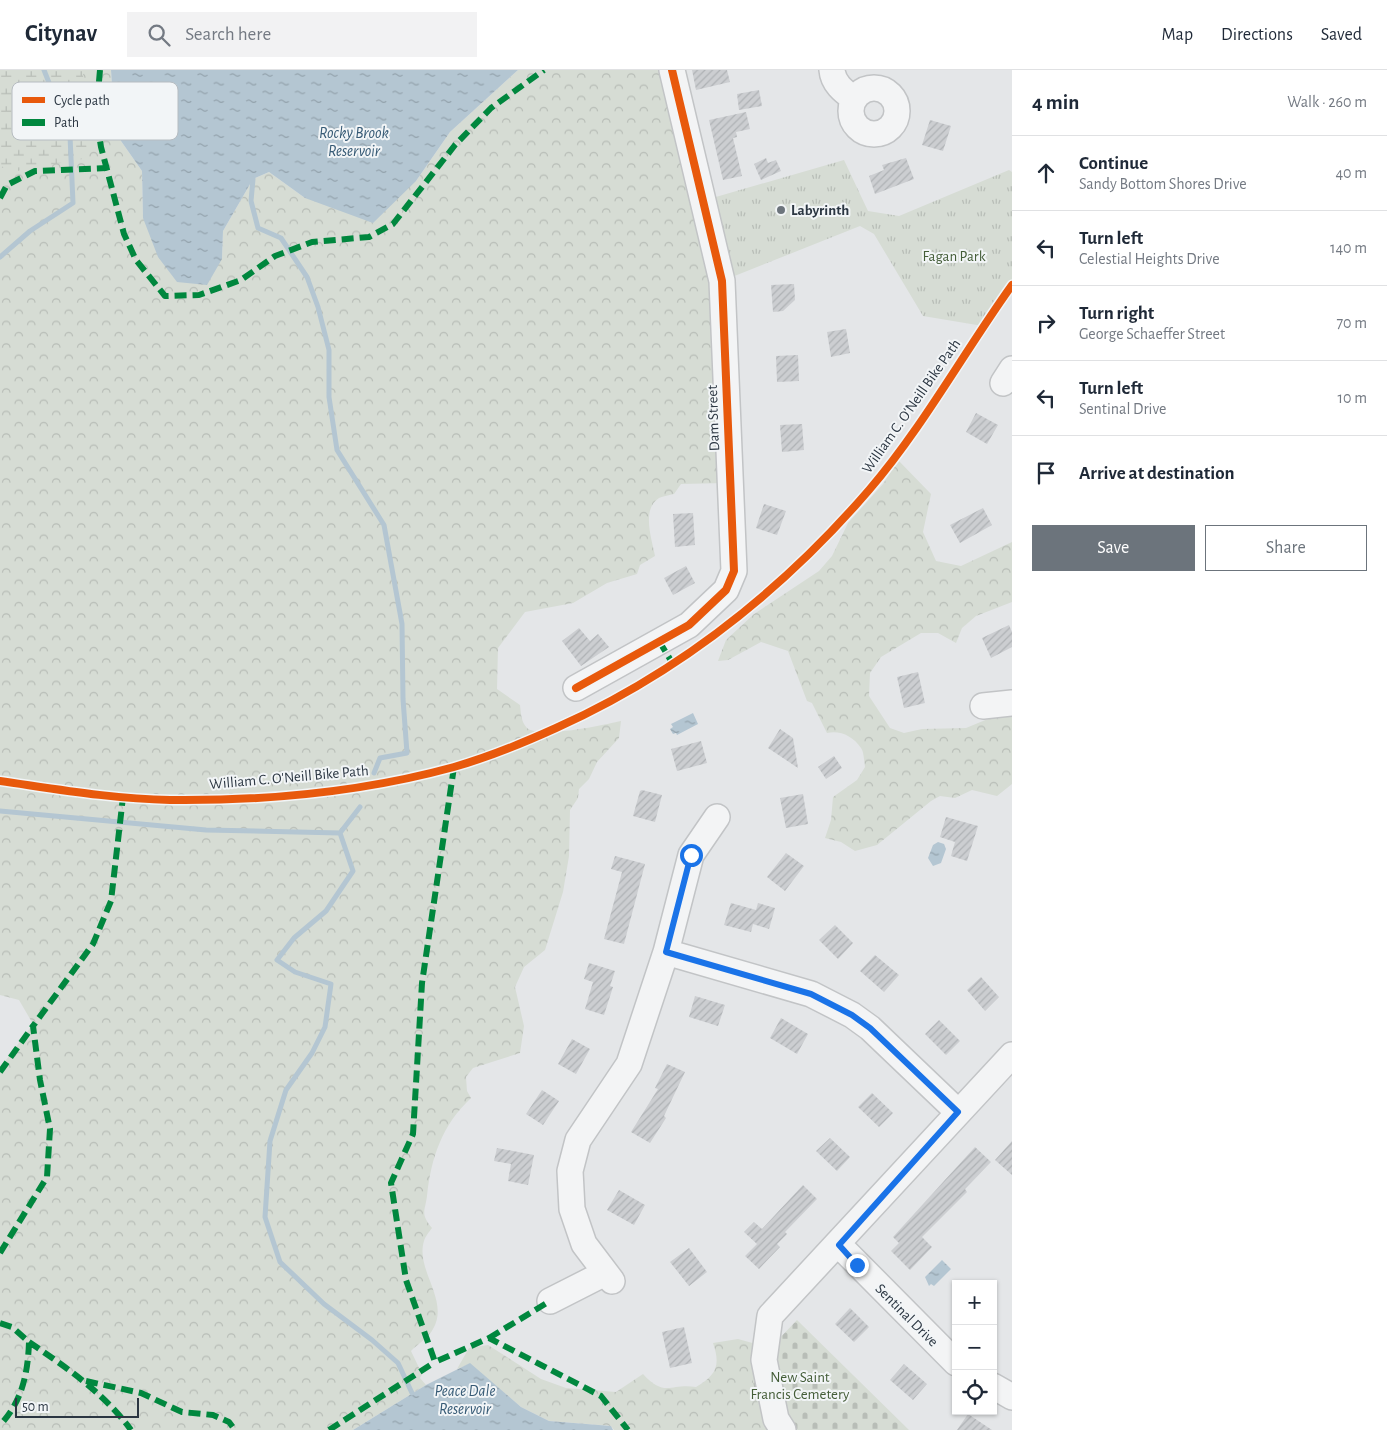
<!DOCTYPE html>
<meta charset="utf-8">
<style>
body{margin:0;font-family:"Alegreya Sans",sans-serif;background:#f2f2f3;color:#1f2937}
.controls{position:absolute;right:15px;bottom:15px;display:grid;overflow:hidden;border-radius:0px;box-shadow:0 1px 4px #0004}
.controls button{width:45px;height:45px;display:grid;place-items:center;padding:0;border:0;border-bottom:1px solid #e0e1e3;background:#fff;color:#1f2937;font:25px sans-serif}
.scale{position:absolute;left:15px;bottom:12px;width:124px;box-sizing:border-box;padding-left:5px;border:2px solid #2b3642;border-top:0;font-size:14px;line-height:18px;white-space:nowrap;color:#2b3642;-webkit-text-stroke:4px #f2f5f7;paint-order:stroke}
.stop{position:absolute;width:15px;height:15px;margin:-11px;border:4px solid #1a73e8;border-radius:50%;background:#fff}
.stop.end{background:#1a73e8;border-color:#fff;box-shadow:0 1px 5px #0008}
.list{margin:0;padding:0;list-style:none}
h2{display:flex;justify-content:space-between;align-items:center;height:65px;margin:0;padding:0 20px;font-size:21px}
h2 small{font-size:16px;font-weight:400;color:#747a83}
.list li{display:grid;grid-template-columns:32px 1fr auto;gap:15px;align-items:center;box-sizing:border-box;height:75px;padding:0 20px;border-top:1px solid #e0e1e3}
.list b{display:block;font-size:19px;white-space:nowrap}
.list p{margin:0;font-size:16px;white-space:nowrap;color:#747a83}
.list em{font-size:16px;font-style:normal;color:#747a83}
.actions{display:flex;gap:10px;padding:15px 20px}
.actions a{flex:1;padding:11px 0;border:1px solid #6c747c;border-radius:0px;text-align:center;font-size:18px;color:#6c747c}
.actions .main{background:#6c747c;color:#fff}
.icon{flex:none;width:28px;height:28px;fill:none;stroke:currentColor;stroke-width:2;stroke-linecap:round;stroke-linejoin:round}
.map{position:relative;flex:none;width:1012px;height:1360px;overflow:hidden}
header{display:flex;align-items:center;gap:30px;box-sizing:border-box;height:70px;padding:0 25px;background:#fff;border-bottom:1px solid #e0e1e3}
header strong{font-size:24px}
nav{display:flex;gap:28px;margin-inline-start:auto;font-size:18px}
.search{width:350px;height:45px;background:#f2f2f3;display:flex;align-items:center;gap:12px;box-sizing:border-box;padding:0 18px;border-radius:0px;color:#747a83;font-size:19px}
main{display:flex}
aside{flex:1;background:#fff}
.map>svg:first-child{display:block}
.forest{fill:url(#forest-crowns)}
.wetland{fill:url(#wetland-marsh)}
.cemetery{fill:url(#cemetery-stones)}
.park{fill:url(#park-tufts)}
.water{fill:url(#water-ripples)}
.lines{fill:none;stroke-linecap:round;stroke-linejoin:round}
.stream{stroke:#b4c6d2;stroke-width:5}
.building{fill:url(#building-hatch)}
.minor-casing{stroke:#c2c4c6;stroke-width:28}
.minor{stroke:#f3f4f5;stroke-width:25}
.quiet{stroke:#00873e;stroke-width:6;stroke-dasharray:12 6;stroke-linecap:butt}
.cycleway-casing{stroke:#f2f5f7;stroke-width:11}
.cycleway{stroke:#e8590c;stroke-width:8}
.route{stroke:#1a73e8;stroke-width:6}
.poi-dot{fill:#6c747c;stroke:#f2f5f7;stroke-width:2}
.labels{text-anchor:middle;stroke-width:4;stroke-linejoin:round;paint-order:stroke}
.poi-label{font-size:15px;font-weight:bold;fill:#2b3642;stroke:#f2f5f7;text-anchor:start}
.park-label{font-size:15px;fill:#445d38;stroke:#f2f5f7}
.street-label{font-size:15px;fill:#2b3642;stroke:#f2f5f7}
.water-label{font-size:16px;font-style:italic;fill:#365a75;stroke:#f2f5f7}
.key{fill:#f2f5f7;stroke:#b6bcc1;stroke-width:1}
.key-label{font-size:14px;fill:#2b3642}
</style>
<header>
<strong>Citynav</strong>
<div class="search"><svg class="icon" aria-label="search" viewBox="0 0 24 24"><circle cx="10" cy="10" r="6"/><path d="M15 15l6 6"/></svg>Search here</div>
<nav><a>Map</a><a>Directions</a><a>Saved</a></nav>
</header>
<main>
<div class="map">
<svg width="1012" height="1360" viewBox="0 0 1012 1360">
<defs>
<pattern id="forest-crowns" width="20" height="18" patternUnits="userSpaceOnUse" patternTransform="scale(1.25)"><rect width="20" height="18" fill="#d6dcd4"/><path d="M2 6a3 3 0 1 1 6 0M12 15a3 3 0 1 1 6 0" fill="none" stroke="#b8bdb7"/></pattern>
<pattern id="wetland-marsh" width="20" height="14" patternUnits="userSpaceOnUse" patternTransform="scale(1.25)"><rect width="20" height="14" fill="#d6dcd4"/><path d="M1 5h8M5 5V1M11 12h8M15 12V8" fill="none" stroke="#b8bdb7"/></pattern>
<pattern id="cemetery-stones" width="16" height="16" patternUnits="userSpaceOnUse" patternTransform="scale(1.25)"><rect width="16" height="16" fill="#d6dcd4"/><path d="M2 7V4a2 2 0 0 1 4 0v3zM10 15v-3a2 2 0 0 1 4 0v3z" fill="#b8bdb7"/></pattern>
<pattern id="park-tufts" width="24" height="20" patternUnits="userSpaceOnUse" patternTransform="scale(1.25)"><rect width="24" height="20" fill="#d6dcd4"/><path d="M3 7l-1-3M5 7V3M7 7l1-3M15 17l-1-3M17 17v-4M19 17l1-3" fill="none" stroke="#b8bdb7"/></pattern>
<pattern id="water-ripples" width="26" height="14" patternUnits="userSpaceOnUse" patternTransform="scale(1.25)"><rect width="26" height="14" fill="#b4c6d2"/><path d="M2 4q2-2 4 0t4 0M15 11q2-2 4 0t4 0" fill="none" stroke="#93a2ac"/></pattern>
<pattern id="building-hatch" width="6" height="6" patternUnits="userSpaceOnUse" patternTransform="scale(1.25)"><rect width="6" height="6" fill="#ccced1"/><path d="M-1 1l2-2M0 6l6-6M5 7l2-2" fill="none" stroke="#afb2b5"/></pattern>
</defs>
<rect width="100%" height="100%" fill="#e4e6e8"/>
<path class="forest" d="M 0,0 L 111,0 L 114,47 L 121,71 L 142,101 L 143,148 L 222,189 L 223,161 L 253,109 L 269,102 L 305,128 L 416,111 L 450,62 L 518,0 L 671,0 L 720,217 L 726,413 L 681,414 L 674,424 C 670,425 663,426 659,428 C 641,439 652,470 655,486 L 640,495 L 637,504 L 607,513 L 573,533 L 525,542 L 498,578 L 497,619 L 520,635 C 521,643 521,652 527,658 C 539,669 604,655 621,651 L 619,668 L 597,692 L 589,709 L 579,719 L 578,728 L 570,740 L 569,786 L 563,822 L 545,880 L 524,897 L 515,917 L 524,956 L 520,983 L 473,998 L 466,1007 L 467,1021 L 471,1028 C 442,1055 431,1088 427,1126 C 425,1142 420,1143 432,1158 C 429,1162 425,1167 424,1171 C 415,1200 450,1230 433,1259 C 429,1267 418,1274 411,1281 L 422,1304 L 420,1308 L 426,1315 L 353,1360 L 0,1360 L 0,998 L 33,954 L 19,930 L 0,925 Z
M 898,390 L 931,424 L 923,462 L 936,491 L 961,496 L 1012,472 L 1012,532 L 976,546 L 962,558 L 956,573 L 938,563 L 921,563 L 881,587 L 870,603 L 869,626 L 890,658 L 904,663 L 922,659 L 966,658 L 1012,639 L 1012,714 L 997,726 L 972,720 L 955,728 L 940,726 L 931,731 L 877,775 L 855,781 L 841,772 L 825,768 L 831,750 L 833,727 L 857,710 L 865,697 C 864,691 864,682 861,678 C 853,666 840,660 827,663 L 812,633 L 807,631 L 788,581 L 761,572 L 728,590 L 718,591 L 726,570 L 754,544 L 819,501 L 832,486 L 848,453 L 883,414 Z
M 738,1269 L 756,1274 L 770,1360 L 614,1360 L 611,1356 L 549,1351 L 521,1337 L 470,1294 L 457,1299 L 469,1278 L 488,1275 L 541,1309 L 566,1318 L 616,1322 L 643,1304 C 665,1328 670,1313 696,1317 C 716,1305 721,1296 713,1273 Z"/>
<path class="wetland" d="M 0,0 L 85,0 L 83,5 L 88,88 L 17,101 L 0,96 Z"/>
<path class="cemetery" d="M 797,1250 L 909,1360 L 770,1360 L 759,1340 L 751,1302 L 756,1274 L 775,1273 Z"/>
<path class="park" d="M 844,90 L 868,141 L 899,146 L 1009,100 L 1012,102 L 1012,215 L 983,256 L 923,246 L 874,164 L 860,156 L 722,211 L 702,131 Z"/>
<path class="water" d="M 111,0 L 518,0 L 450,62 L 416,111 L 373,153 L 305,128 L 269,102 L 253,109 L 223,161 L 222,189 L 207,215 L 177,212 L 158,187 L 143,148 L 142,101 L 121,71 L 114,47 Z
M 693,643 L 698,654 L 677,665 L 676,663 L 673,664 L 670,659 L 673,657 L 671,654 Z
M 938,772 L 944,774 L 946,779 L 941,793 L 933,796 L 928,788 L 933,775 Z
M 942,1190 L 951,1199 L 934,1216 L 931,1214 L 929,1216 L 925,1207 Z
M 470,1293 L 521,1337 L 549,1351 L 611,1356 L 613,1360 L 353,1360 L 426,1315 Z"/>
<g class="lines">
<path class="stream" d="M 253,109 L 251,131 L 258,158 L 281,168 L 307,207 L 318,237 L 329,280 L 329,327 L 337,380 L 384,455 L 402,554 L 403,629 L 407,683 L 380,688 L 374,703
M 0,187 L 30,161 L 73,133 L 70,66 L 44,0
M 360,737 L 340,763 L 353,801 L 326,841 L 294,868 L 277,890 L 295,902 L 331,914 L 325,957 L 312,983 L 286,1020 L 270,1071 L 265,1147 L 280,1192 L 324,1234 L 372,1270 L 398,1293 L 412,1323
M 0,741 L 206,760 L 340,763"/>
</g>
<path class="building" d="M 692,0 L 727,0 L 730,12 L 696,20 Z
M 759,20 L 762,36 L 739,40 L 737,24 Z
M 746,42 L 750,59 L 736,62 L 737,67 L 733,68 L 742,106 L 723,110 L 709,50 Z
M 930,50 L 951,56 L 943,81 L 922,75 Z
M 766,88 L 768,93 L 776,90 L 781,101 L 761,110 L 754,94 Z
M 906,88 L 914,109 L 875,124 L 869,106 L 884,100 L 882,95 Z
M 794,214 L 795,230 L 783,241 L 773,242 L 771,215 Z
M 846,259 L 850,283 L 831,287 L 827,262 Z
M 798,285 L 799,311 L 777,312 L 776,286 Z
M 976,343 L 998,355 L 987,374 L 966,362 Z
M 802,354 L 804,380 L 782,382 L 780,355 Z
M 764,434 L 786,441 L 777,465 L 756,458 Z
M 983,438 L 992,455 L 960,473 L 950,455 Z
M 693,443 L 695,475 L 675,477 L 673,444 Z
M 686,496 L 695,513 L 673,525 L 664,508 Z
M 1009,555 L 1012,562 L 1012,577 L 991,588 L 982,568 Z
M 579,558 L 590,571 L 598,564 L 609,577 L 581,596 L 562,571 Z
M 918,602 L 925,633 L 904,638 L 897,607 Z
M 780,659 L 793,668 L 798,698 L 768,678 Z
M 701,671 L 707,693 L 677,701 L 671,679 Z
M 834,686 L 842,698 L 826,709 L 818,697 Z
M 642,720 L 662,725 L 655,752 L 633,746 L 640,721 Z
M 803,724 L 808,754 L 786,758 L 780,728 Z
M 946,747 L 978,756 L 967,791 L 951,786 L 955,772 L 940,767 Z
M 786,783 L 804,796 L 785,821 L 767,807 Z
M 615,786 L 645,794 L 624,874 L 604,869 L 622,802 L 611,799 Z
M 731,833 L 756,840 L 758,833 L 775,838 L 769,859 L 753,854 L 751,862 L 724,855 Z
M 835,855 L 853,873 L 838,889 L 819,870 Z
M 875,885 L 899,905 L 884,922 L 860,901 Z
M 589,893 L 615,901 L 610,916 L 613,917 L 604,945 L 585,939 L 593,912 L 584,909 Z
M 981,907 L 999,927 L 985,941 L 967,920 Z
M 695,926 L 725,935 L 718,956 L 689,947 Z
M 781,948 L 808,964 L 797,984 L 770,968 Z
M 939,950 L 960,971 L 946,985 L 925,964 Z
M 572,969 L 590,979 L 576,1004 L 558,994 Z
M 667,994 L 685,1002 L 664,1046 L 666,1048 L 650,1073 L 631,1062 L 658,1019 L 655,1018 Z
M 542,1020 L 559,1031 L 543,1055 L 526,1044 Z
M 872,1023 L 893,1043 L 879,1057 L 858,1037 Z
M 830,1068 L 850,1087 L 837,1101 L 816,1081 Z
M 1012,1071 L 1012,1105 L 995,1090 Z
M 975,1077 L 991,1092 L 965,1119 L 967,1122 L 922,1167 L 932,1177 L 910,1200 L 891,1181 L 899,1173 L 893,1167 Z
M 497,1078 L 534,1085 L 528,1115 L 508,1111 L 511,1094 L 494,1091 Z
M 803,1115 L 817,1129 L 785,1162 L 787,1164 L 777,1174 L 780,1177 L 759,1199 L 745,1186 L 757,1174 L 744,1162 L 754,1152 L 762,1159 Z
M 619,1120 L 645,1135 L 634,1155 L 607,1140 Z
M 689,1178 L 707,1202 L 689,1216 L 670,1192 Z
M 850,1238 L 869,1257 L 854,1272 L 835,1254 Z
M 684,1257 L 692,1293 L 670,1298 L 662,1262 Z
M 904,1294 L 927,1314 L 913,1330 L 890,1310 Z
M 968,1344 L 992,1360 L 957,1360 Z"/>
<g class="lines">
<g class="minor-casing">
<path id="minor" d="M 832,0 C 833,13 843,21 854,29
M851 41a23 23 0 1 1 46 0a23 23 0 1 1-46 0Z
M 1003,313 L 1012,299
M 576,618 L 689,555 L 726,520 L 734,501 L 722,211 L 672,0
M 983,636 L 1012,633
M 666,882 L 811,924 L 852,945 L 870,958 L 958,1042
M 839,1175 L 956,1293
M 612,1211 L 584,1174 L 572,1139 L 570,1101 L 578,1070 L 629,994 L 666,882 L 691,785 L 717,747
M 550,1231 L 605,1203
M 993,1316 L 1012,1327
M 783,1360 L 776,1349 L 764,1290 L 770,1246 L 1012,985"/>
</g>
<use href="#minor" class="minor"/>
<path class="quiet" d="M 100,0 L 96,46 L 101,77 L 124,164 L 136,190 L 165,226 L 199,225 L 241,210 L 275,186 L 312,172 L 369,167 L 393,154 L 455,75 L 491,38 L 544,0
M 0,128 L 7,115 L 35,101 L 106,98
M 659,571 L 673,594
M 454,697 L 422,913 L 413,1064 L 391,1113 L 406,1210 L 435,1292 L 489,1268 L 601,1326 L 628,1360
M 0,1002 L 33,956
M 0,1183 L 47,1107 L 50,1059 L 40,1010 L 33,956 L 93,874 L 111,831 L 123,727
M 0,1253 L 12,1257 L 29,1272 C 28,1303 22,1332 0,1355
M 489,1268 L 550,1231
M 29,1272 C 67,1298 103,1322 131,1360
M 86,1311 L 141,1323 L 182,1342 L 213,1345 L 229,1352 L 235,1360
M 329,1360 L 435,1292"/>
<g class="cycleway-casing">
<path id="cycleway" d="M 576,618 L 689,555 L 726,520 L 734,501 L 722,211 L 672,0
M 0,711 C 56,719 113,729 170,730 C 264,731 363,722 454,697 C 489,687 523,673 556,658 C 678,603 782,521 869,420 C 923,357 964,282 1012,215"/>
</g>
<use href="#cycleway" class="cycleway"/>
</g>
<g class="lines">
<path class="route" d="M 691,785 L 666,882 L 811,924 L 852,945 L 870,958 L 958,1042 L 839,1175 L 857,1195"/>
</g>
<circle class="poi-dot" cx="781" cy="140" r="5"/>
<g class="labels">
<g class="poi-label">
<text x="791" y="145">Labyrinth</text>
</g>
<g class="park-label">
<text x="954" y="191">Fagan Park</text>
<text x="800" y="1312">New Saint<tspan x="800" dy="17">Francis Cemetery</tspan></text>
</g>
<g class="street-label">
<text transform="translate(911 336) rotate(-55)" y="5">William C. O'Neill Bike Path</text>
<text transform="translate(713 348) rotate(-92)" y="5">Dam Street</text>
<text transform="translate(289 707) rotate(-5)" y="5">William C. O'Neill Bike Path</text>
<text transform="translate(907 1245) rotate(45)" y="5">Sentinal Drive</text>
</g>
<g class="water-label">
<text x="354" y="68">Rocky Brook<tspan x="354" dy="18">Reservoir</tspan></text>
<text x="465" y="1326">Peace Dale<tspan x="465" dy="18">Reservoir</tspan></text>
</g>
</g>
<rect x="12" y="12" width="166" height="58" rx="8" class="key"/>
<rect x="22" y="27" width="23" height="6" fill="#e8590c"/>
<rect x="22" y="49" width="23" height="7" fill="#00873e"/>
<g class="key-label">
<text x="54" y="35">Cycle path</text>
<text x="54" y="57">Path</text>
</g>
</svg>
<div class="controls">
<button>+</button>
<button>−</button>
<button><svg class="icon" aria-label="locate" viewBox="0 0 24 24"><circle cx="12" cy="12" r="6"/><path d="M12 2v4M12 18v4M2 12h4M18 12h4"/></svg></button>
</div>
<div class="scale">50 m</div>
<div class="stop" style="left:691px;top:785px"></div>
<div class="stop end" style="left:857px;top:1195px"></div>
</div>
<aside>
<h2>4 min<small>Walk · 260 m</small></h2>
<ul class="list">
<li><svg class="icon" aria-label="ahead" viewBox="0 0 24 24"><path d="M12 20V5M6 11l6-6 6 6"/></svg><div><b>Continue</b><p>Sandy Bottom Shores Drive</p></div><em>40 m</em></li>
<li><svg class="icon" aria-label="left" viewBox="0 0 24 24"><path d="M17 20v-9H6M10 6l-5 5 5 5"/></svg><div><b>Turn left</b><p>Celestial Heights Drive</p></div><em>140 m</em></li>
<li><svg class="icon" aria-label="right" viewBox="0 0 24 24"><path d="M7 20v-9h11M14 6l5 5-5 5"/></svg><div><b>Turn right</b><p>George Schaeffer Street</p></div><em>70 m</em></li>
<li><svg class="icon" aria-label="left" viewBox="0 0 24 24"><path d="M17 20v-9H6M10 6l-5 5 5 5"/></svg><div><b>Turn left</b><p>Sentinal Drive</p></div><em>10 m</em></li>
<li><svg class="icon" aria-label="arrive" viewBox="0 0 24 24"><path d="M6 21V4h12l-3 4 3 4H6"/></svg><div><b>Arrive at destination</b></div></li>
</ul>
<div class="actions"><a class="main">Save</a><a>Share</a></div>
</aside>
</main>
